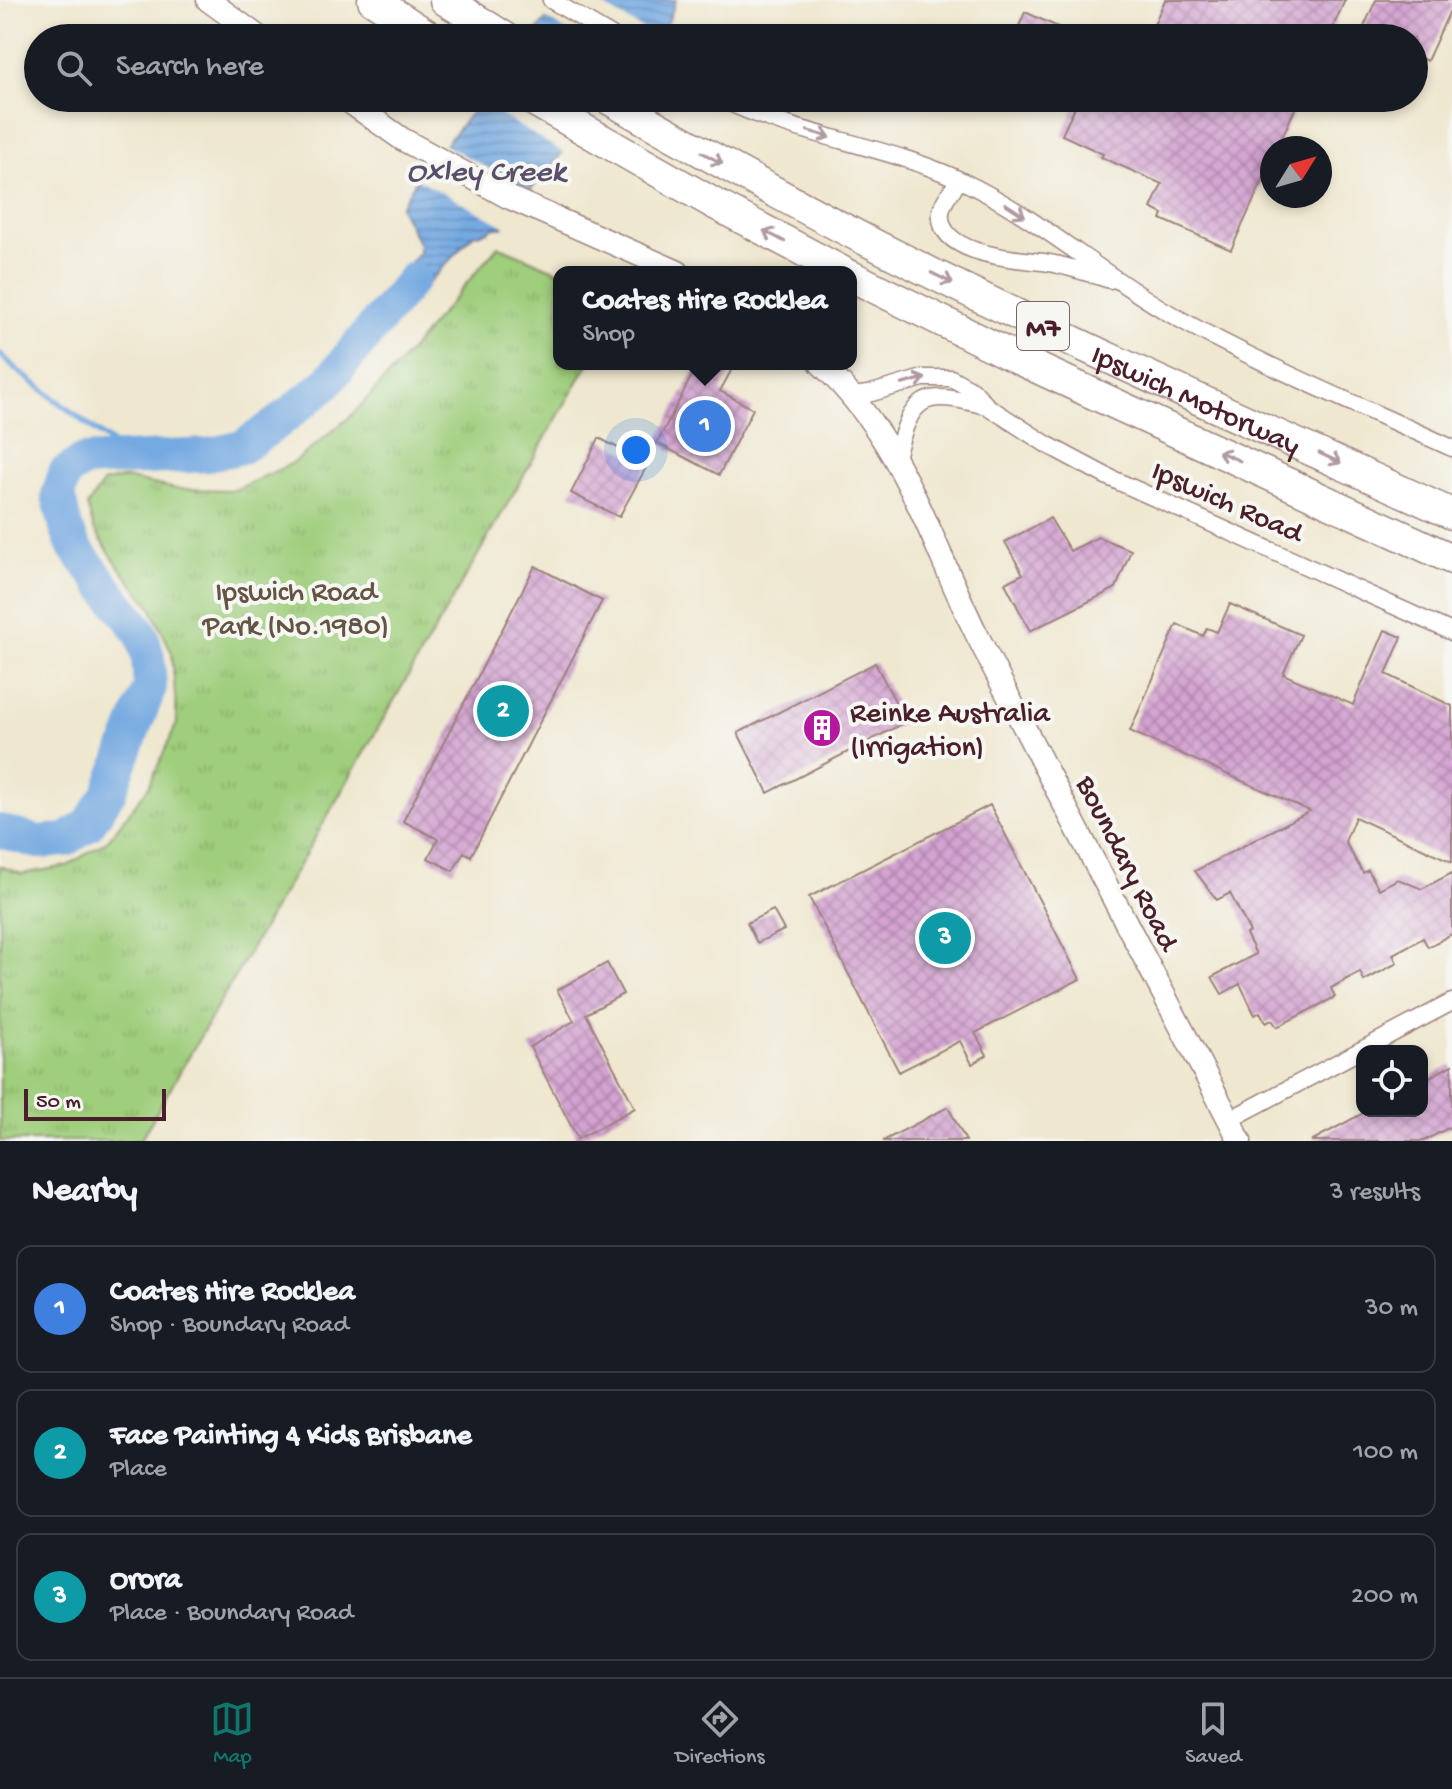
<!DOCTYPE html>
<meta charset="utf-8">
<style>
body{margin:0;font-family:"Gochi Hand",sans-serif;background:#242831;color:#f1f3f6}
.controls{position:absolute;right:24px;bottom:24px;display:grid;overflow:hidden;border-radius:16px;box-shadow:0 4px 12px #0003}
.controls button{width:72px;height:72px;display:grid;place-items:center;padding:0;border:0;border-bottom:2px solid #363941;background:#171b24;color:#f1f3f6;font:40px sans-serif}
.compass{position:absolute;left:1260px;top:136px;width:72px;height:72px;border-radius:50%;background:#171b24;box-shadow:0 4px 12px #0003;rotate:53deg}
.scale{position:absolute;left:24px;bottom:20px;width:142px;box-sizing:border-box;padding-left:8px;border:4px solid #4a1f2b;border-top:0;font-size:22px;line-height:28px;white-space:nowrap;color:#4a1f2b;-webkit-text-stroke:6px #f6f6f2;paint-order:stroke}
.you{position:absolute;left:636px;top:450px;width:28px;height:28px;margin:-20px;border:6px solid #fff;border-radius:50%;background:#1a73e8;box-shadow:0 0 0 12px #1a73e833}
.badge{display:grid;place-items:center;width:52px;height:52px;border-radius:50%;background:#0f766e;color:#fff;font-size:26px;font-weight:700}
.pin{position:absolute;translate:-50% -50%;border:4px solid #fff;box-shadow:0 2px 8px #0006}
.popup{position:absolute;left:553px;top:266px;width:304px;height:104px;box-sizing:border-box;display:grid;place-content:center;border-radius:16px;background:#171b24;filter:drop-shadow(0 2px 6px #0005);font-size:26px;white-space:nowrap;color:#9ea1a6}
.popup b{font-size:30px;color:#f1f3f6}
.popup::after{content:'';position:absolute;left:50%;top:100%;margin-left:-16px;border:16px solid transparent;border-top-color:#171b24}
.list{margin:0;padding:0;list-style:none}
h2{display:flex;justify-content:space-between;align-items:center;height:104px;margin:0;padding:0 32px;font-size:34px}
h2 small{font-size:26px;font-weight:400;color:#9ea1a6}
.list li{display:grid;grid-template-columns:52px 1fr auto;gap:24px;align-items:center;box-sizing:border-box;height:128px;margin:0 16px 16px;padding:0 16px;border:2px solid #363941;border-radius:16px}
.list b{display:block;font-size:30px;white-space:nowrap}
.list p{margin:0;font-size:26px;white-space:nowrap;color:#9ea1a6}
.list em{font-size:26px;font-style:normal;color:#9ea1a6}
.icon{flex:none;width:44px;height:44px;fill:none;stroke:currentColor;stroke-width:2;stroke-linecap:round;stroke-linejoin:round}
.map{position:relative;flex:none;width:1452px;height:1141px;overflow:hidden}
.search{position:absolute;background:#171b24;box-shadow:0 4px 12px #0003;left:24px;right:24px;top:24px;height:88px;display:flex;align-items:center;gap:20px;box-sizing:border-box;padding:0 28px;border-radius:44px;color:#9ea1a6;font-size:30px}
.sheet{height:536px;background:#171b24}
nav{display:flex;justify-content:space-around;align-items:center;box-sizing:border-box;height:112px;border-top:2px solid #363941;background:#171b24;font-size:22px;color:#9ea1a6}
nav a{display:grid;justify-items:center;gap:4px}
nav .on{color:#0f766e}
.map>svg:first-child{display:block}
.grass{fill:url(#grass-tufts);stroke:#747654;stroke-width:2}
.water{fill:url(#water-rules);stroke:#5f6486;stroke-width:2}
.pier{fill:#efe7cf}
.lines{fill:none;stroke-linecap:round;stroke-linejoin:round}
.stream{stroke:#74a9e1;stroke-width:6}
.river{stroke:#74a9e1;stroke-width:34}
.building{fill:url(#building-cross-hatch)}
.street-casing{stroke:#9c837d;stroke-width:19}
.secondary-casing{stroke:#9c837d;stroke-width:25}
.highway-casing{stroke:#9c837d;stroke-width:33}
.street{stroke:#fff;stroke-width:16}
.secondary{stroke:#fff;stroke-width:22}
.highway{stroke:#fff;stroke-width:30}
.oneway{stroke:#ae9aa0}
.labels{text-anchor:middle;stroke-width:8;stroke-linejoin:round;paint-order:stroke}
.shield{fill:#f6f6f2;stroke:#7e6067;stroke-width:2}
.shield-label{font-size:28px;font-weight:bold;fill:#4a1f2b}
.street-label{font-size:30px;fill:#4a1f2b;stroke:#f6f6f2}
.park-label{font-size:30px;fill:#645443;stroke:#f6f6f2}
.poi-label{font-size:30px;fill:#4a1f2b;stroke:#f6f6f2;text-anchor:start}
.water-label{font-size:32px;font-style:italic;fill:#594f6b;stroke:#f6f6f2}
</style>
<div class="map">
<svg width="1452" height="1141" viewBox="0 0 1452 1141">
<defs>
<pattern id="grass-tufts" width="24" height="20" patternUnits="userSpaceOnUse" patternTransform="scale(2)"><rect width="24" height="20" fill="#9fce7c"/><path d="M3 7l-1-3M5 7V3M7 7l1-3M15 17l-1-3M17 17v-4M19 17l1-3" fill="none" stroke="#8ab06b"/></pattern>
<pattern id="water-rules" width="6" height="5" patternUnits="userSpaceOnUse" patternTransform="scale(2)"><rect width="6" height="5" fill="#74a9e1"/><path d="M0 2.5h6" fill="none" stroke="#6189b7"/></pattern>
<pattern id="building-cross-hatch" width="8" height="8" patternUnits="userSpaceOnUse" patternTransform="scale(2)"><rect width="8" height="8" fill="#d4a3d2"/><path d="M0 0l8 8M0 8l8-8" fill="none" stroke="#ae84ab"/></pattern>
</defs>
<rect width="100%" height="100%" fill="#f6f6f2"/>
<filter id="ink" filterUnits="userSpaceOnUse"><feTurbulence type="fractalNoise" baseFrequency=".0125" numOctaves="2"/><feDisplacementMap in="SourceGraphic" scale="16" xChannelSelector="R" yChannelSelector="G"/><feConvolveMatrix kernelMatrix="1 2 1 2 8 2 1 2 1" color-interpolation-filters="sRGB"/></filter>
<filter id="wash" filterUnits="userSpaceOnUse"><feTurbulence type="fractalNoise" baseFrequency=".006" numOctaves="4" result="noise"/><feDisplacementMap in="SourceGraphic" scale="32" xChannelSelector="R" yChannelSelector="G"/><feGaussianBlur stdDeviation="1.8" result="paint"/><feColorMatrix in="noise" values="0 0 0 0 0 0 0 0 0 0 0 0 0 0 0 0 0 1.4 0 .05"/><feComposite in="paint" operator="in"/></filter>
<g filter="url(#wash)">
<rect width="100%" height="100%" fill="#efe7cf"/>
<path class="grass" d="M 498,246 L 559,272 L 559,364 L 588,364 L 140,1141 L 0,1141 L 0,866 L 22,874 L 67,866 L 108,840 L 149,786 L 177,723 L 172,653 L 150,605 L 121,570 L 94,529 L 87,506 L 104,482 L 125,478 L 176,489 L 235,490 L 295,462 L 352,415 L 400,363 Z"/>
<path class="water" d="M 562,0 L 676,0 L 662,38 L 531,38 Z
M 483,98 L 610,98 L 531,189 L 503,228 L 494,227 L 488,231 L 473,235 L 394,320 L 372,305 L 419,253 L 419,244 L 400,207 L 415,182 Z"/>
<path class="pier" d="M 557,0 L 593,0 L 658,38 L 578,38 L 543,17 Z
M 478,98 L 614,98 L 566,154 L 476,100 Z
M 441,143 L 533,192 L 508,228 L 414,177 Z"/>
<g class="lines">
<path class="stream" d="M 0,354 L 17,370 L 131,458"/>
<path class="river" d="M 0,831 L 38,842 L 66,840 L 88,825 L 109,793 L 150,687 L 148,657 L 141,633 L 74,547 L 66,527 L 58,495 L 65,473 L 83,461 L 208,455 L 242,447 L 276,424 L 325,385 L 413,279"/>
</g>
<g id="blocks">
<path class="building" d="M 1165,0 L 1345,0 L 1328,38 L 1148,38 Z
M 1376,0 L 1452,0 L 1452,6 L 1427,61 L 1414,55 L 1414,38 L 1378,38 L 1362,31 Z
M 1025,12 L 1082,38 L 1014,38 Z
M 1079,98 L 1300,98 L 1277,148 L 1272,148 L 1272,160 L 1231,250 L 1161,219 L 1163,214 L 1151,208 L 1162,184 L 1101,157 L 1103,154 L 1062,135 Z
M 698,364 L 723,364 L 732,369 L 720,391 L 753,409 L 719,475 L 657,443 Z
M 599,438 L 648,464 L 619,517 L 571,493 Z
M 1050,518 L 1070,551 L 1098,537 L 1131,550 L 1116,588 L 1030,631 L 1005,583 L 1023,574 L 1005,542 Z
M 535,566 L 602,601 L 471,856 L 464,852 L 453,871 L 428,858 L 438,839 L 403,821 Z
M 1230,604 L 1301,635 L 1283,674 L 1353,705 L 1385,630 L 1402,637 L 1386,674 L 1452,706 L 1452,862 L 1355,817 L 1345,842 L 1363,873 L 1368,870 L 1379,889 L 1398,879 L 1422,889 L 1452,873 L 1452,934 L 1428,947 L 1423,938 L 1393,954 L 1397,963 L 1364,981 L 1360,972 L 1331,988 L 1335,997 L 1277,1027 L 1272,1020 L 1266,1023 L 1260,1012 L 1255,1015 L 1240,984 L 1222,994 L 1212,977 L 1256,954 L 1246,934 L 1250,932 L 1230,893 L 1217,900 L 1195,871 L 1310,811 L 1130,731 L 1177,624 L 1203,636 L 1207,628 L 1217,632 Z
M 875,663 L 906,722 L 768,793 L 738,733 Z
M 990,805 L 1080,979 L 975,1033 L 987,1055 L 972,1064 L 960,1041 L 899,1072 L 809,897 Z
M 773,910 L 784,930 L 757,943 L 747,923 Z
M 607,963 L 623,994 L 586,1014 L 635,1108 L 578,1139 L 530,1047 L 574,1021 L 557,990 Z
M 1452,1065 L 1452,1126 L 1424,1141 L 1311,1141 L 1367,1111 L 1422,1111 L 1422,1081 Z
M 948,1107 L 966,1141 L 883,1141 Z"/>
</g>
</g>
<g filter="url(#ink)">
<use href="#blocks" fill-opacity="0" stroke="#9c837d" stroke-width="2"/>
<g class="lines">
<g class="street-casing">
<path id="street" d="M 551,0 L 615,38
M 720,98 C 795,136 883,144 960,180 C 1037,216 1100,274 1174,316 C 1263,366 1359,405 1452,448
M 960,180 C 953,189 943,200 941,212 C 936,255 1016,259 1043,262 C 1066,265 1088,273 1110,280
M 852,396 L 868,394 L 923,378 L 951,378 L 973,390 L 987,406 L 1046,444 L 1106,476 L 1452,632
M 896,458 C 912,394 923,390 986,406
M 1229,1120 L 1452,1002"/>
</g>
<g class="secondary-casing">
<path id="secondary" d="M 208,0 L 260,38
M 344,98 L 402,139 L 508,197 L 678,272
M 821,364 C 905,443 928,536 977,635 C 1063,805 1153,972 1240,1141"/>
</g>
<g class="highway-casing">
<g id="highway">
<path d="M 373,0 L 432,38"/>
<path d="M 445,0 L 506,38"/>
<path d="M 529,98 L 713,203 L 843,272"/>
<path id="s1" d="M 607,98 C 701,152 796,205 893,254 C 1076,346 1265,429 1452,514"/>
<path d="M 851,276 L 1020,360 L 1452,559"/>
</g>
</g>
<use href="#street" class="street"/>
<use href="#secondary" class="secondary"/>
<use href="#highway" class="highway"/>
</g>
<defs><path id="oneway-shaft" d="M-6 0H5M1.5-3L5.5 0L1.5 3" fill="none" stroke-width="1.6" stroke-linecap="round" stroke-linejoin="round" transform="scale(2)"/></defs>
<g class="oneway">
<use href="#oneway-shaft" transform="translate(819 134) rotate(16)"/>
<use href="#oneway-shaft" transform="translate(712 158) rotate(29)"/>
<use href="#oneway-shaft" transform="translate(1015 210) rotate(33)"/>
<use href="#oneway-shaft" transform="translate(774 236) rotate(-152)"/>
<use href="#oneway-shaft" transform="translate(942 278) rotate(26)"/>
<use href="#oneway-shaft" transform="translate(914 381) rotate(-15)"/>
<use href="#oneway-shaft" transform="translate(1229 456) rotate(-156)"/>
<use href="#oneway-shaft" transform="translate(1330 458) rotate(25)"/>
</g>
</g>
<defs>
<g id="building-disc" transform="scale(2)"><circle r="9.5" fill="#b5179e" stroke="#f6f6f2"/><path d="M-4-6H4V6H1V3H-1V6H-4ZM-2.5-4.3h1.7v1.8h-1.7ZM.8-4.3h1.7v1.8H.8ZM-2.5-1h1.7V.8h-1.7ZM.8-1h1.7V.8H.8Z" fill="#fff"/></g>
</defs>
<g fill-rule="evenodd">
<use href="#building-disc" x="822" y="728"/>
</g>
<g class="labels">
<rect class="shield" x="1017" y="302" width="52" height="48" rx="6"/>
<g class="shield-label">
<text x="1043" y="336">M7</text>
</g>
<g class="street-label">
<text dy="10" stroke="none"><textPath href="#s1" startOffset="662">Ipswich Motorway</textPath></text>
<text transform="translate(1228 500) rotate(24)" y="10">Ipswich Road</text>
<text transform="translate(1129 862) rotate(63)" y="10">Boundary Road</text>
</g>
<g class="park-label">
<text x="296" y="600">Ipswich Road<tspan x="296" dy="34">Park (No.1980)</tspan></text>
</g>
<g class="poi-label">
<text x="850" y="721">Reinke Australia<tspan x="850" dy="34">(Irrigation)</tspan></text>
</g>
<g class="water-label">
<text x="486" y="180">Oxley Creek</text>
</g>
</g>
</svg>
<div class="controls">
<button><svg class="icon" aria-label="locate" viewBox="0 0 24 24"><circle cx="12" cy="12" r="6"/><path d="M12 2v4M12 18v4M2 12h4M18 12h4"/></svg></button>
</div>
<svg class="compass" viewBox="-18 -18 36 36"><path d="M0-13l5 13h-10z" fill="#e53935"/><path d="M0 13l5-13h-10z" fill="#9ea1a6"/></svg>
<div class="scale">50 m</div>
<div class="you"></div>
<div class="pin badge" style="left:705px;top:426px;background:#3f7fe0">1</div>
<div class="popup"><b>Coates Hire Rocklea</b>Shop</div>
<div class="pin badge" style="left:503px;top:711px;background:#0f9aa8">2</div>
<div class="pin badge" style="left:945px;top:938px;background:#0f9aa8">3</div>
<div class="search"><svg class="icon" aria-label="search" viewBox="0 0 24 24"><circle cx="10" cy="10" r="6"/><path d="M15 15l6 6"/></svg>Search here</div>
</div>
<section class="sheet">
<h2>Nearby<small>3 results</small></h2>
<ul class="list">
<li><span class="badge" style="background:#3f7fe0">1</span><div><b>Coates Hire Rocklea</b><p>Shop · Boundary Road</p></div><em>30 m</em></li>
<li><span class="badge" style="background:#0f9aa8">2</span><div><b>Face Painting 4 Kids Brisbane</b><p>Place</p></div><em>100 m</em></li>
<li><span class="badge" style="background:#0f9aa8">3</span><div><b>Orora</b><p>Place · Boundary Road</p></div><em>200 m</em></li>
</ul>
</section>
<nav>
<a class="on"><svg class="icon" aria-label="map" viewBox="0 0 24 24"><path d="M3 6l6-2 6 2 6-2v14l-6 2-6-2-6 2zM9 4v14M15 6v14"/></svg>Map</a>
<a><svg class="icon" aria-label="directions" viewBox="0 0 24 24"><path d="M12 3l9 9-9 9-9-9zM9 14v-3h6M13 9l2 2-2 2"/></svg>Directions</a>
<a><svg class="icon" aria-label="saved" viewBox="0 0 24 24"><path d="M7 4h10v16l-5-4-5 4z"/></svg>Saved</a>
</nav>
